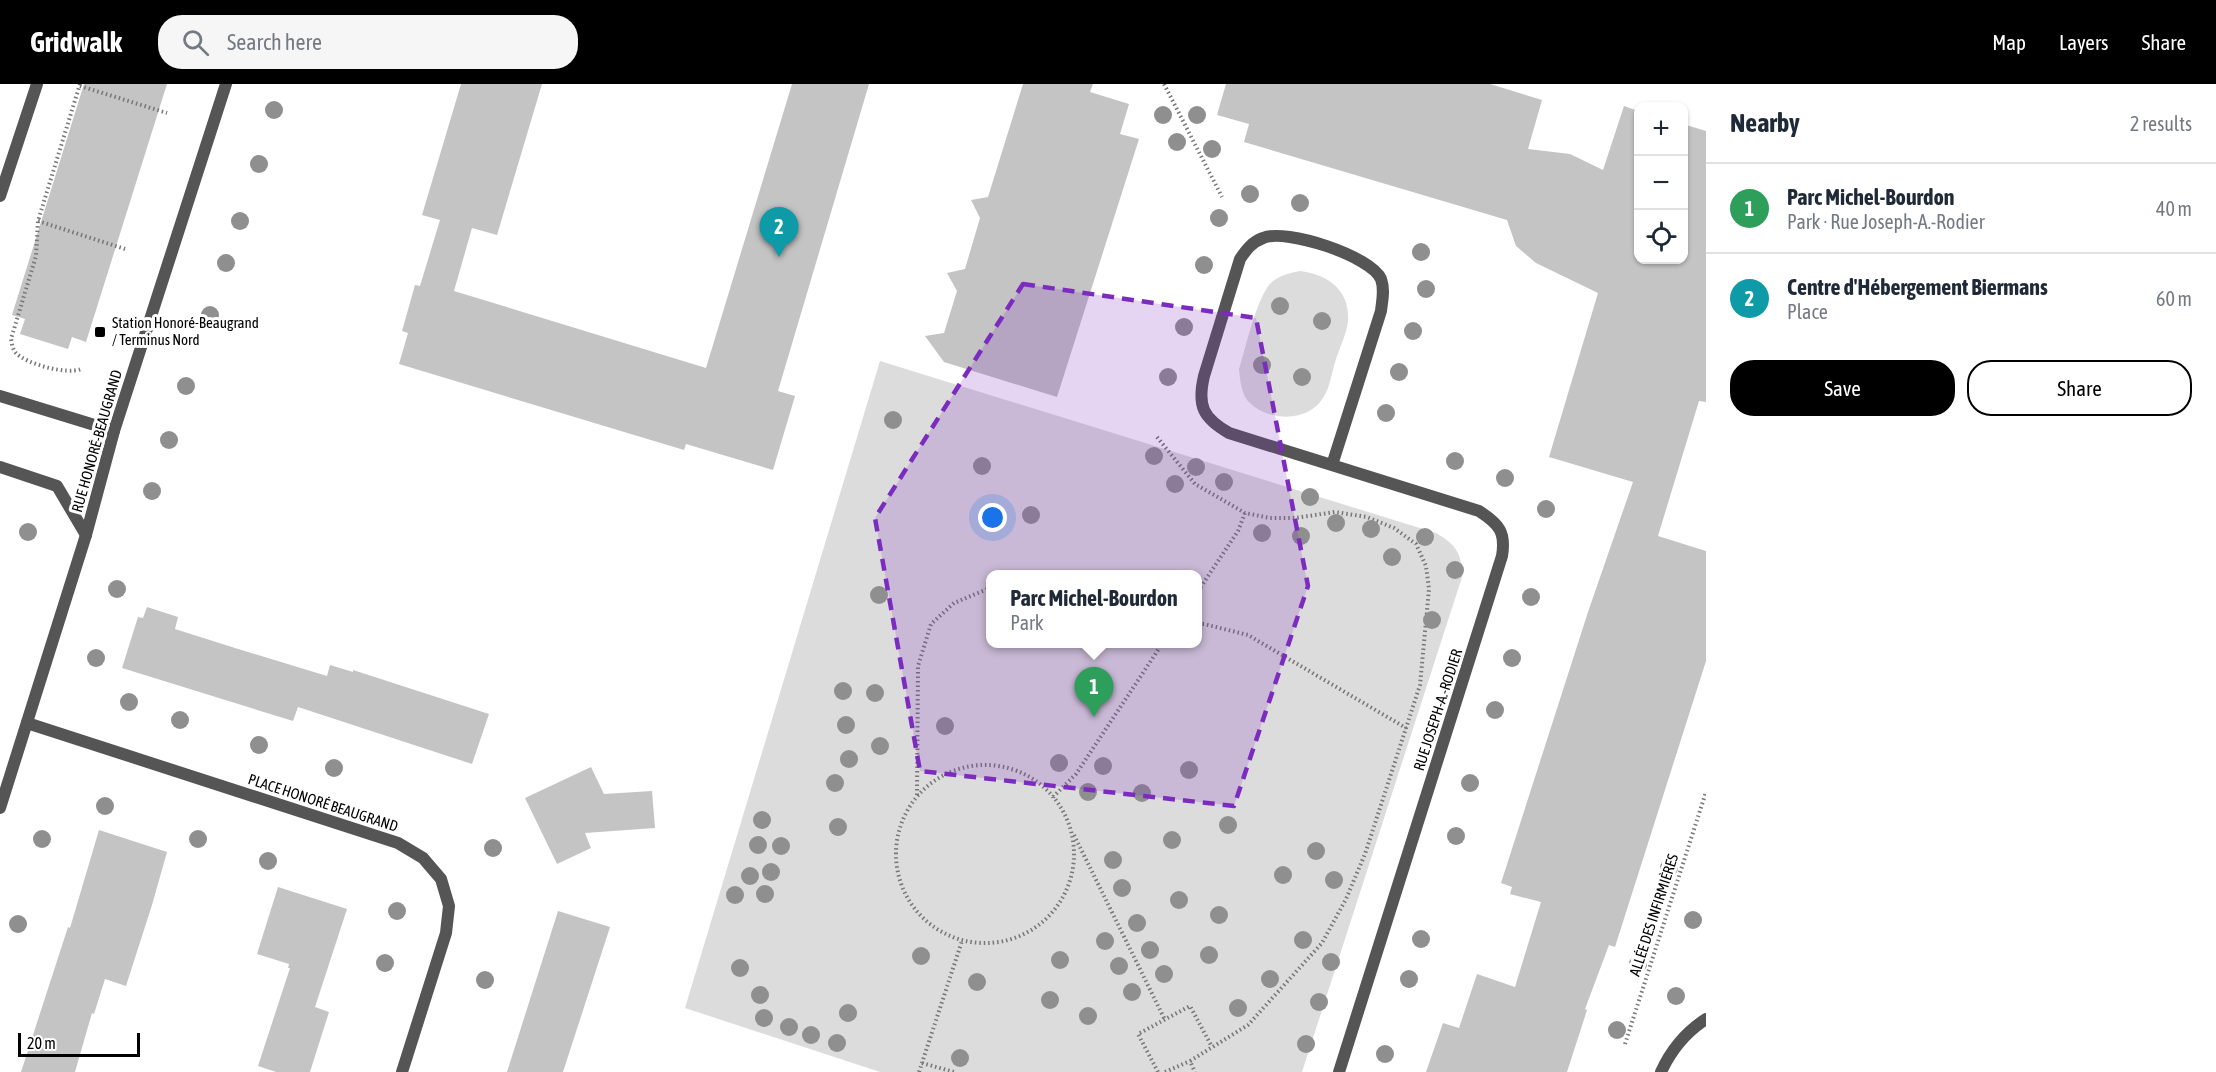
<!DOCTYPE html>
<meta charset="utf-8">
<style>
body{margin:0;font-family:"Asap Condensed",sans-serif;background:#f6f6f7;color:#1f2937}
.controls{position:absolute;right:18px;top:18px;display:grid;overflow:hidden;border-radius:12px;box-shadow:0 2px 4px #0004}
.controls button{width:54px;height:54px;display:grid;place-items:center;padding:0;border:0;border-bottom:2px solid #e0e1e3;background:#fff;color:#1f2937;font:30px sans-serif}
.scale{position:absolute;left:18px;bottom:15px;width:122px;box-sizing:border-box;padding-left:6px;border:3px solid #000;border-top:0;font-size:16px;line-height:21px;white-space:nowrap;color:#000;-webkit-text-stroke:4px #fff;paint-order:stroke}
.you{position:absolute;left:993px;top:434px;width:21px;height:21px;margin:-15px;border:4px solid #fff;border-radius:50%;background:#1a73e8;box-shadow:0 0 0 9px #1a73e833}
.badge{display:grid;place-items:center;width:39px;height:39px;border-radius:50%;background:#000;color:#fff;font-size:20px;font-weight:700}
.pin{position:absolute;translate:-50% -50px;filter:drop-shadow(0 2px 3px #0008)}
.pin::after{content:'';position:absolute;top:32px;width:21px;height:18px;background:inherit;clip-path:polygon(0 0,100% 0,50% 100%)}
.popup{position:absolute;left:986px;top:486px;width:216px;height:78px;box-sizing:border-box;display:grid;place-content:center;border-radius:12px;background:#fff;filter:drop-shadow(0 2px 4px #0005);font-size:20px;white-space:nowrap;color:#747a83}
.popup b{font-size:22px;color:#1f2937}
.popup::after{content:'';position:absolute;left:50%;top:100%;margin-left:-12px;border:12px solid transparent;border-top-color:#fff}
.list{margin:0;padding:0;list-style:none}
h2{display:flex;justify-content:space-between;align-items:center;height:78px;margin:0;padding:0 24px;font-size:26px}
h2 small{font-size:20px;font-weight:400;color:#747a83}
.list li{display:grid;grid-template-columns:39px 1fr auto;gap:18px;align-items:center;box-sizing:border-box;height:90px;padding:0 24px;border-top:2px solid #e0e1e3}
.list b{display:block;font-size:22px;white-space:nowrap}
.list p{margin:0;font-size:20px;white-space:nowrap;color:#747a83}
.list em{font-size:20px;font-style:normal;color:#747a83}
.actions{display:flex;gap:12px;padding:18px 24px}
.actions a{flex:1;padding:14px 0;border:2px solid #000;border-radius:24px;text-align:center;font-size:21px;color:#000}
.actions .main{background:#000;color:#fff}
.icon{flex:none;width:33px;height:33px;fill:none;stroke:currentColor;stroke-width:2;stroke-linecap:round;stroke-linejoin:round}
.map{position:relative;flex:none;width:1706px;height:988px;overflow:hidden}
header{display:flex;align-items:center;gap:36px;box-sizing:border-box;height:84px;padding:0 30px;background:#000;color:#fff}
header strong{font-size:28px}
nav{display:flex;gap:33px;margin-inline-start:auto;font-size:21px}
.search{width:420px;height:54px;background:#f6f6f7;display:flex;align-items:center;gap:15px;box-sizing:border-box;padding:0 21px;border-radius:24px;color:#747a83;font-size:22px}
main{display:flex}
aside{flex:1;background:#fff}
.map>svg:first-child{display:block}
.green{fill:#dcdcdc;fill-rule:evenodd}
.building{fill:#c4c4c4}
.lines{fill:none;stroke-linecap:round;stroke-linejoin:round}
.path{stroke:#777;stroke-width:4;stroke-dasharray:1.5 3;stroke-linecap:butt}
.service{stroke:#555;stroke-width:12}
.minor{stroke:#555;stroke-width:12}
.tertiary{stroke:#555;stroke-width:12}
.tree{fill:#8f8f8f}
.marked{fill:#7b2cbf;fill-opacity:0.2;stroke:#7b2cbf;stroke-width:4.5;stroke-dasharray:12 8;stroke-linejoin:round}
.poi-dot{fill:#000;stroke:#fff;stroke-width:2}
.labels{text-anchor:middle;stroke-width:6;stroke-linejoin:round;paint-order:stroke}
.poi-label{font-size:15px;fill:#000;stroke:#fff;text-anchor:start}
.street-label{font-size:15px;fill:#000;stroke:#fff}
</style>
<header>
<strong>Gridwalk</strong>
<div class="search"><svg class="icon" aria-label="search" viewBox="0 0 24 24"><circle cx="10" cy="10" r="6"/><path d="M15 15l6 6"/></svg>Search here</div>
<nav><a>Map</a><a>Layers</a><a>Share</a></nav>
</header>
<main>
<div class="map">
<svg width="1706" height="988" viewBox="0 0 1706 988">
<rect width="100%" height="100%" fill="#fff"/>
<path class="green" d="M 1300,187 C 1327,190 1350,206 1348,236 C 1347,249 1340,263 1336,275 C 1332,287 1330,304 1323,314 C 1307,340 1265,337 1247,316 C 1241,307 1240,295 1239,285 C 1246,264 1257,210 1273,197 C 1281,191 1290,189 1300,187 Z
M 880,277 L 1436,449 C 1456,461 1460,467 1463,490 L 1302,988 L 880,988 L 685,924 ZM 1198,490 L 1198,560 L 990,560 L 990,490 Z"/>
<path class="building" d="M 84,0 L 167,0 L 86,258 L 72,253 L 68,265 L 20,250 L 25,235 L 12,231 Z
M 461,0 L 542,0 L 497,151 L 472,144 L 454,207 L 706,284 L 792,0 L 869,0 L 778,307 L 795,312 L 773,386 L 686,360 L 684,366 L 399,280 L 408,249 L 402,247 L 415,201 L 420,202 L 440,136 L 422,131 Z
M 1023,0 L 1093,0 L 1090,8 L 1129,20 L 1120,50 L 1139,55 L 1057,313 L 944,278 L 925,252 L 944,249 L 957,207 L 947,189 L 965,185 L 980,134 L 971,116 L 988,113 Z
M 1226,0 L 1490,0 L 1542,16 L 1528,65 L 1570,70 L 1603,86 L 1624,22 L 1638,27 L 1638,176 L 1683,176 L 1683,40 L 1706,47 L 1706,318 L 1699,317 L 1658,452 L 1706,467 L 1706,577 L 1615,863 L 1609,861 L 1585,925 L 1587,926 L 1567,988 L 1426,988 L 1443,939 L 1459,944 L 1477,890 L 1515,903 L 1541,818 L 1510,810 L 1512,803 L 1501,799 L 1588,528 L 1633,398 L 1549,373 L 1598,209 L 1536,179 L 1516,162 L 1507,136 L 1244,58 L 1249,40 L 1217,31 Z
M 147,523 L 178,533 L 175,545 L 235,564 L 327,592 L 330,581 L 353,588 L 353,586 L 489,630 L 472,680 L 298,623 L 293,637 L 122,584 L 138,533 L 143,534 Z
M 591,683 L 604,710 L 652,707 L 655,744 L 585,749 L 591,764 L 557,780 L 525,714 Z
M 99,746 L 167,768 L 152,821 L 126,902 L 105,895 L 94,930 L 92,929 L 75,988 L 21,988 L 68,843 L 70,844 Z
M 278,803 L 347,825 L 315,923 L 329,928 L 310,988 L 276,988 L 258,982 L 290,884 L 288,884 L 289,880 L 257,870 Z
M 558,827 L 610,843 L 563,988 L 507,988 Z"/>
<g class="lines">
<path class="path" d="M 80,0 L 38,137 L 36,172 L 11,255 C 12,260 12,264 16,269 C 26,280 67,291 81,285
M 1164,0 L 1222,113
M 80,2 L 167,29
M 38,137 L 125,165
M 1157,353 L 1195,400 L 1245,429 L 1270,434 L 1295,434 L 1335,428 L 1367,433 L 1394,444 L 1416,460 L 1426,482 L 1429,505 L 1420,601 L 1365,770 L 1346,815 L 1322,859 L 1248,941 L 1190,977 L 1195,988
M 1198,507 L 1238,447 L 1245,429
M 1198,540 L 1204,540 L 1248,551 L 1406,644
M896 770a89 89 0 1 1 178 0a89 89 0 1 1-178 0Z
M 917,711 L 918,582 L 931,540 L 954,519 L 990,504
M 1053,713 L 1076,690 L 1162,560
M 1074,751 L 1165,936
M 1625,960 L 1706,708
M 922,979 L 954,988
M 919,988 L 962,857
M 1158,988 L 1138,950 L 1190,922 L 1212,963
M 1165,988 L 1190,977"/>
<path class="service" d="M 0,112 L 37,0
M 0,312 L 114,347
M 0,383 L 57,402 L 86,451"/>
<path class="minor" d="M 1332,381 L 1381,227 C 1382,217 1385,206 1381,195 C 1371,172 1286,144 1263,154 C 1252,158 1246,166 1240,175 L 1204,292 C 1197,322 1203,334 1229,349 L 1479,427 C 1499,440 1506,448 1502,472 L 1339,988
M 27,639 L 398,759 L 423,774 L 441,795 L 449,822 L 446,849 L 402,988
M 1661,988 C 1671,966 1686,948 1706,935"/>
<path class="tertiary" d="M 0,724 L 86,451 L 114,347 L 226,0"/>
</g>
<g class="tree">
<circle cx="274" cy="26" r="9"/>
<circle cx="1163" cy="31" r="9"/>
<circle cx="1197" cy="31" r="9"/>
<circle cx="1177" cy="58" r="9"/>
<circle cx="1212" cy="65" r="9"/>
<circle cx="259" cy="80" r="9"/>
<circle cx="1250" cy="110" r="9"/>
<circle cx="1300" cy="119" r="9"/>
<circle cx="1219" cy="134" r="9"/>
<circle cx="240" cy="137" r="9"/>
<circle cx="1421" cy="168" r="9"/>
<circle cx="226" cy="179" r="9"/>
<circle cx="1204" cy="181" r="9"/>
<circle cx="1426" cy="205" r="9"/>
<circle cx="1280" cy="222" r="9"/>
<circle cx="210" cy="231" r="9"/>
<circle cx="1322" cy="237" r="9"/>
<circle cx="1184" cy="243" r="9"/>
<circle cx="1413" cy="247" r="9"/>
<circle cx="1262" cy="281" r="9"/>
<circle cx="1399" cy="288" r="9"/>
<circle cx="1168" cy="293" r="9"/>
<circle cx="1302" cy="293" r="9"/>
<circle cx="186" cy="302" r="9"/>
<circle cx="1386" cy="329" r="9"/>
<circle cx="893" cy="336" r="9"/>
<circle cx="169" cy="356" r="9"/>
<circle cx="1154" cy="372" r="9"/>
<circle cx="1455" cy="377" r="9"/>
<circle cx="982" cy="382" r="9"/>
<circle cx="1196" cy="383" r="9"/>
<circle cx="1505" cy="394" r="9"/>
<circle cx="1224" cy="398" r="9"/>
<circle cx="1175" cy="400" r="9"/>
<circle cx="152" cy="407" r="9"/>
<circle cx="1310" cy="413" r="9"/>
<circle cx="1546" cy="425" r="9"/>
<circle cx="1031" cy="431" r="9"/>
<circle cx="1336" cy="439" r="9"/>
<circle cx="1371" cy="445" r="9"/>
<circle cx="28" cy="448" r="9"/>
<circle cx="1262" cy="449" r="9"/>
<circle cx="1301" cy="452" r="9"/>
<circle cx="1425" cy="453" r="9"/>
<circle cx="1392" cy="473" r="9"/>
<circle cx="1455" cy="486" r="9"/>
<circle cx="117" cy="505" r="9"/>
<circle cx="879" cy="511" r="9"/>
<circle cx="1531" cy="513" r="9"/>
<circle cx="1432" cy="536" r="9"/>
<circle cx="96" cy="574" r="9"/>
<circle cx="1512" cy="574" r="9"/>
<circle cx="843" cy="607" r="9"/>
<circle cx="875" cy="609" r="9"/>
<circle cx="129" cy="618" r="9"/>
<circle cx="1495" cy="626" r="9"/>
<circle cx="180" cy="636" r="9"/>
<circle cx="846" cy="641" r="9"/>
<circle cx="945" cy="642" r="9"/>
<circle cx="259" cy="661" r="9"/>
<circle cx="880" cy="662" r="9"/>
<circle cx="849" cy="675" r="9"/>
<circle cx="1059" cy="679" r="9"/>
<circle cx="1103" cy="682" r="9"/>
<circle cx="334" cy="684" r="9"/>
<circle cx="1189" cy="686" r="9"/>
<circle cx="835" cy="699" r="9"/>
<circle cx="1470" cy="699" r="9"/>
<circle cx="1088" cy="708" r="9"/>
<circle cx="1142" cy="709" r="9"/>
<circle cx="105" cy="722" r="9"/>
<circle cx="762" cy="736" r="9"/>
<circle cx="1228" cy="741" r="9"/>
<circle cx="838" cy="743" r="9"/>
<circle cx="1456" cy="752" r="9"/>
<circle cx="42" cy="755" r="9"/>
<circle cx="198" cy="755" r="9"/>
<circle cx="1172" cy="756" r="9"/>
<circle cx="758" cy="761" r="9"/>
<circle cx="781" cy="762" r="9"/>
<circle cx="493" cy="764" r="9"/>
<circle cx="1316" cy="767" r="9"/>
<circle cx="1113" cy="776" r="9"/>
<circle cx="268" cy="777" r="9"/>
<circle cx="1669" cy="784" r="9"/>
<circle cx="771" cy="788" r="9"/>
<circle cx="1283" cy="791" r="9"/>
<circle cx="750" cy="792" r="9"/>
<circle cx="1334" cy="796" r="9"/>
<circle cx="1122" cy="804" r="9"/>
<circle cx="765" cy="810" r="9"/>
<circle cx="735" cy="811" r="9"/>
<circle cx="1179" cy="816" r="9"/>
<circle cx="397" cy="827" r="9"/>
<circle cx="1219" cy="831" r="9"/>
<circle cx="1693" cy="836" r="9"/>
<circle cx="1137" cy="839" r="9"/>
<circle cx="18" cy="840" r="9"/>
<circle cx="1421" cy="855" r="9"/>
<circle cx="1303" cy="856" r="9"/>
<circle cx="1105" cy="857" r="9"/>
<circle cx="1150" cy="866" r="9"/>
<circle cx="1209" cy="871" r="9"/>
<circle cx="921" cy="872" r="9"/>
<circle cx="1060" cy="876" r="9"/>
<circle cx="1331" cy="878" r="9"/>
<circle cx="385" cy="879" r="9"/>
<circle cx="1638" cy="880" r="9"/>
<circle cx="1119" cy="882" r="9"/>
<circle cx="740" cy="884" r="9"/>
<circle cx="1164" cy="890" r="9"/>
<circle cx="1270" cy="895" r="9"/>
<circle cx="1409" cy="895" r="9"/>
<circle cx="485" cy="896" r="9"/>
<circle cx="977" cy="898" r="9"/>
<circle cx="1132" cy="908" r="9"/>
<circle cx="760" cy="911" r="9"/>
<circle cx="1676" cy="912" r="9"/>
<circle cx="1050" cy="916" r="9"/>
<circle cx="1319" cy="918" r="9"/>
<circle cx="1238" cy="924" r="9"/>
<circle cx="848" cy="929" r="9"/>
<circle cx="1088" cy="932" r="9"/>
<circle cx="764" cy="934" r="9"/>
<circle cx="789" cy="943" r="9"/>
<circle cx="1617" cy="946" r="9"/>
<circle cx="811" cy="951" r="9"/>
<circle cx="837" cy="959" r="9"/>
<circle cx="1306" cy="960" r="9"/>
<circle cx="1385" cy="970" r="9"/>
<circle cx="960" cy="974" r="9"/>
</g>
<path class="marked" d="M 1023,200 L 1256,234 L 1308,502 L 1234,722 L 920,687 L 875,434 Z"/>
<rect class="poi-dot" x="94" y="242" width="12" height="12" rx="3"/>
<g class="labels">
<g class="poi-label">
<text x="112" y="244">Station Honoré-Beaugrand<tspan x="112" dy="17">/ Terminus Nord</tspan></text>
</g>
<g class="street-label">
<text transform="translate(97 357) rotate(-74)" y="5">RUE HONORÉ-BEAUGRAND</text>
<text transform="translate(1438 626) rotate(-72)" y="5">RUE JOSEPH-A.-RODIER</text>
<text transform="translate(323 719) rotate(18)" y="5">PLACE HONORÉ BEAUGRAND</text>
<text transform="translate(1654 831) rotate(-72)" y="5">ALLÉE DES INFIRMIÈRES</text>
</g>
</g>
</svg>
<div class="controls">
<button>+</button>
<button>−</button>
<button><svg class="icon" aria-label="locate" viewBox="0 0 24 24"><circle cx="12" cy="12" r="6"/><path d="M12 2v4M12 18v4M2 12h4M18 12h4"/></svg></button>
</div>
<div class="scale">20 m</div>
<div class="you"></div>
<div class="pin badge" style="left:1094px;top:633px;background:#2e9e5b">1</div>
<div class="popup"><b>Parc Michel-Bourdon</b>Park</div>
<div class="pin badge" style="left:779px;top:173px;background:#0f9aa8">2</div>
</div>
<aside>
<h2>Nearby<small>2 results</small></h2>
<ul class="list">
<li><span class="badge" style="background:#2e9e5b">1</span><div><b>Parc Michel-Bourdon</b><p>Park · Rue Joseph-A.-Rodier</p></div><em>40 m</em></li>
<li><span class="badge" style="background:#0f9aa8">2</span><div><b>Centre d'Hébergement Biermans</b><p>Place</p></div><em>60 m</em></li>
</ul>
<div class="actions"><a class="main">Save</a><a>Share</a></div>
</aside>
</main>
